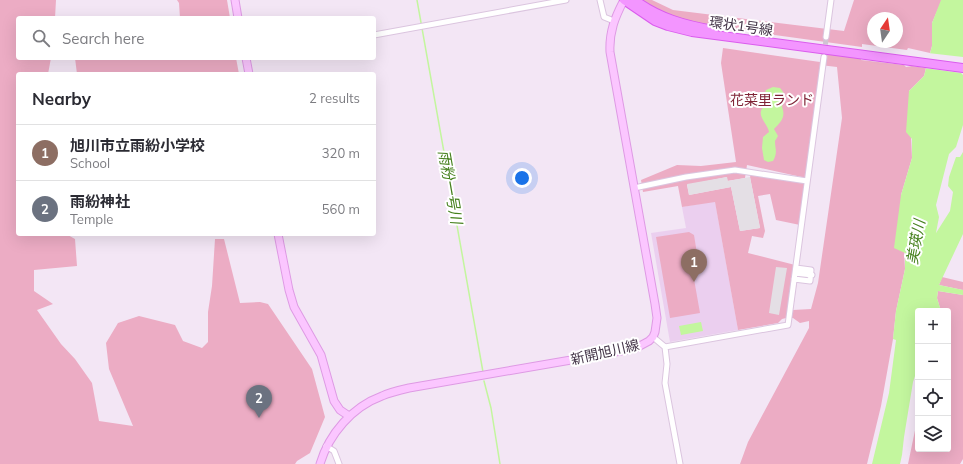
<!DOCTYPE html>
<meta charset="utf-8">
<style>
body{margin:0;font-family:Mulish,"Noto Sans JP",sans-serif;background:#f7f7f7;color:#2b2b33}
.controls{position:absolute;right:12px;bottom:12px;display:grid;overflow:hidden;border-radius:4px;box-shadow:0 4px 16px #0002}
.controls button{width:36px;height:36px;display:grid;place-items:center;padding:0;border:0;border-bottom:1px solid #e1e1e2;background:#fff;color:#2b2b33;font:20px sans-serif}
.compass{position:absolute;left:867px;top:12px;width:36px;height:36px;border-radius:50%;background:#fff;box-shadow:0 4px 16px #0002;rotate:13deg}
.you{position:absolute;left:522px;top:178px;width:14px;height:14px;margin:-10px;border:3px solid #fff;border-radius:50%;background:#1a73e8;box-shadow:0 0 0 6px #1a73e833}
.badge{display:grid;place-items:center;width:26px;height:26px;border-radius:50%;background:#5e13ff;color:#fff;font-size:13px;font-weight:700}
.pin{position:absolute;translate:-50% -33px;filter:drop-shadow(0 1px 2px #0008)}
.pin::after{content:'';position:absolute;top:21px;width:14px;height:12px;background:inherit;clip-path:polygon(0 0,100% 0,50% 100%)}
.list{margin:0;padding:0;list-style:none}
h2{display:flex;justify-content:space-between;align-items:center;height:52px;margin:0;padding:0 16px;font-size:17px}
h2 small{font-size:13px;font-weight:400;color:#7c7c81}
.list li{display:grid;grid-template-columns:26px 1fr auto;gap:12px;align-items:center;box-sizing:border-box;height:56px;padding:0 16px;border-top:1px solid #e1e1e2}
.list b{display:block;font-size:15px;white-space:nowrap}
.list p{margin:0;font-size:13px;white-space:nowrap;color:#7c7c81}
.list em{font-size:13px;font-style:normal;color:#7c7c81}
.icon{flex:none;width:22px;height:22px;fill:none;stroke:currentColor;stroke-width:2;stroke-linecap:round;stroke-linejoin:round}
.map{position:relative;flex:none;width:963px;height:464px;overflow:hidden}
.search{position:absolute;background:#fff;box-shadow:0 4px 16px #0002;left:16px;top:16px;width:360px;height:44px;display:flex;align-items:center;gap:10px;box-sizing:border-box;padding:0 14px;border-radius:4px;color:#7c7c81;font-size:15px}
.panel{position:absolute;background:#fff;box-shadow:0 4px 16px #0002;left:16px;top:72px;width:360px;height:164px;border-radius:4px}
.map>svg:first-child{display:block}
.education{fill:#ebcfef}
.green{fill:#ecacc4;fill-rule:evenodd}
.parking{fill:#e4dfe5}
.water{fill:#c3f69e}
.pier{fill:#f3e6f5}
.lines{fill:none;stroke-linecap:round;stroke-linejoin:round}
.stream{stroke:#c3f69e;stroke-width:1.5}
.street-tunnel{stroke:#d0c3d2;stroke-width:5;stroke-dasharray:5 2.5;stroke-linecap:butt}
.street-casing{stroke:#dbc5df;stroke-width:7}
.secondary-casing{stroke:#de9ae4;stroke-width:9}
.primary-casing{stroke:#da5ced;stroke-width:10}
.street{stroke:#fff;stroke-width:5}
.secondary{stroke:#fbc6ff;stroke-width:7}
.primary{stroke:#f395ff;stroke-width:8}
.labels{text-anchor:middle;stroke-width:4;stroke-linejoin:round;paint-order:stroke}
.street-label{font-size:14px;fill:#443548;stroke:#fff}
.park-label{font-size:14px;fill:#7f2336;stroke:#fff}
.water-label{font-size:15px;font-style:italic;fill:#46811e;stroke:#fff}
</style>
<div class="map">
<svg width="963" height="464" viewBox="0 0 963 464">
<rect width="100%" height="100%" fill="#f3e6f5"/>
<path class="education" d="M 715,201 L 738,330 L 670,342 L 651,233 L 686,228 L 682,207 Z"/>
<path class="green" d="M 0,0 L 56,0 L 55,18 L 18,18 L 18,58 L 51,58 L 48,74 L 18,74 L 18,234 L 66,234 L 75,239 L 77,266 L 34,270 L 34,291 L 53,304 L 37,310 L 61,344 L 75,359 L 92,383 L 99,421 L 133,426 L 109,369 L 106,343 L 118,323 L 139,316 L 175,325 L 183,341 L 202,348 L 208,342 L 208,312 L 212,286 L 215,239 L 224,239 L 240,303 L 260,302 L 268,304 L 312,369 L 325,417 L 310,453 L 297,461 L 295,464 L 0,464 Z
M 177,0 L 227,0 L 230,18 L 180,18 L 179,3 Z
M 639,0 L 652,0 L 673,10 L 844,31 L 854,0 L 941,0 L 941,2 L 932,23 L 932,46 L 930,53 L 908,48 L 907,50 L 862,44 L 862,47 L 695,24 L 674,19 ZM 873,18 L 897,18 L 897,42 L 873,42 Z
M 723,48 L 820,62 L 822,52 L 861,57 L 861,60 L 904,65 L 906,67 L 912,66 L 926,68 L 924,76 L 909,91 L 912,158 L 901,195 L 905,269 L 896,311 L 893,339 L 881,406 L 867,464 L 740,464 L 748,442 L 809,328 L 809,321 L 800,323 L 793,318 L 786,318 L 782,319 L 778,323 L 738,330 L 715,202 L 682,207 L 678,186 L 643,192 L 641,180 L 677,165 L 701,166 L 736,162 L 721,63 ZM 820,65 L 837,67 L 842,118 L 818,283 L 811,309 L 793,310 L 799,266 L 748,253 L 752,236 L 763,238 L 765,231 L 758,196 L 770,194 L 776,220 L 800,225 L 806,184 L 804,182 L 751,174 L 750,177 L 760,228 L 740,231 L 731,187 L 689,195 L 687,185 L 727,177 L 727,181 L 745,178 L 747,165 L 806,178 Z
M 75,58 L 236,58 L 239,74 L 77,74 Z
M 689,232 L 694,235 L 700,272 L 694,279 L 700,313 L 670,318 L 656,237 Z
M 942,277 L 963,282 L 963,290 L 939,285 Z
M 938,291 L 963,295 L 963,459 L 960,464 L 908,464 L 918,416 L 918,449 L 948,449 L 948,311 L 941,311 L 937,298 Z"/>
<path class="parking" d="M 727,177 L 728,181 L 750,177 L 760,228 L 740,231 L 731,187 L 689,195 L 687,184 Z
M 776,267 L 787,268 L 779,315 L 769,313 Z"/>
<path class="water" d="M 941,0 L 963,0 L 963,125 L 956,147 L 949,154 L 936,205 L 939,217 L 936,233 L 950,211 L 953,192 L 948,186 L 949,177 L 956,157 L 960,157 L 963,152 L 963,234 L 939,285 L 963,290 L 963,295 L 938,291 L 937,298 L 941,311 L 918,311 L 918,367 L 913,382 L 904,437 L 902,455 L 900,464 L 872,464 L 889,393 L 896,340 L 893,339 L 896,311 L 905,269 L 905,253 L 894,248 L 901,195 L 912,158 L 912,139 L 906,132 L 909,91 L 924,76 L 932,46 L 932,23 Z
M 773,87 L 780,88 C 788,98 784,97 782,107 C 786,117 781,122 774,129 L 778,136 L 775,141 C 775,149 778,152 773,161 L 768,162 L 764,160 L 762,148 L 763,137 L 769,132 C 768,125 759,118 761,111 C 762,108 765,106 765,102 C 766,97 764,95 766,90 Z
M 701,322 L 703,331 L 681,335 L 679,326 Z"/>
<path class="pier" d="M 928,53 L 963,57 L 963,75 L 961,73 L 924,68 Z"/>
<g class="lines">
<path class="stream" d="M 417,0 L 483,372
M 484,381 L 491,408 L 500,464"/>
<path class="street-tunnel" d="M 825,52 L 826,37"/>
<g class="street-casing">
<path id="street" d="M 600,0 L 604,17 L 614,21
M 374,35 L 566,0
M 826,37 L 831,0
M 634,188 L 686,177 L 735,170 L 807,181
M 795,273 L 812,275
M 794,279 L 810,281 L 811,270 L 796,268
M 653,337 L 665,347 L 667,364 L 665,383 L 680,464
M 665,347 L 788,325 L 824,57
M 326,446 L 334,451 L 339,464"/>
</g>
<g class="secondary-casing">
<path id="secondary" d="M 235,0 L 238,18
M 246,58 L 249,74
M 278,234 L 289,290 L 294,307 L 321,355 L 334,401 L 340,410 L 349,416
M 320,464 C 329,434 352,407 382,396 C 391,392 400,390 409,388 L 600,355 L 636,348 L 649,341 L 653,337 L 655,332 L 657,318 L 655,304 L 610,52 C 609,32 615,17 624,0"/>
</g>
<g class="primary-casing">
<path id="primary" d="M 624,0 L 655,21 L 668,26 L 692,32 L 963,68
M 635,0 C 659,18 685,25 714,30"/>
</g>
<use href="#street" class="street"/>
<use href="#secondary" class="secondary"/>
<use href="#primary" class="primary"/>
</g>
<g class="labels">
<g class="street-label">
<text transform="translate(741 26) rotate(8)" y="5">環状1号線</text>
<text transform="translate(605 352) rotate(-13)" y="5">新開旭川線</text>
</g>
<g class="park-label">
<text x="772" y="105">花菜里ランド</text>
</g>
<g class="water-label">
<text transform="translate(450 187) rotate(80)" y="5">雨粉一号川</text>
<text transform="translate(916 242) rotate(-80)" y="5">美瑛川</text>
</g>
</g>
</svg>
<div class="controls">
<button>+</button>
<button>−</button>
<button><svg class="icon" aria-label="locate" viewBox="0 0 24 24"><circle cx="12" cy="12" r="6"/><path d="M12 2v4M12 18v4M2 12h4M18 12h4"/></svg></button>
<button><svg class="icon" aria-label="layers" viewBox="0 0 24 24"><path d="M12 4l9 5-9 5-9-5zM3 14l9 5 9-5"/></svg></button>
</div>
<svg class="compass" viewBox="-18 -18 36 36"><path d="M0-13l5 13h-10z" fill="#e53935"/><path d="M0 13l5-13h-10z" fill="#7c7c81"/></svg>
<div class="you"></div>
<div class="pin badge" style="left:694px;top:282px;background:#8d6e63">1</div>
<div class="pin badge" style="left:259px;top:418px;background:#6b7280">2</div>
<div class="search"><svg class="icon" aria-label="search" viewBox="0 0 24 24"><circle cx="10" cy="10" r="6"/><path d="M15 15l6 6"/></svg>Search here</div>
<section class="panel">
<h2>Nearby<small>2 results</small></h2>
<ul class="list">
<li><span class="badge" style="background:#8d6e63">1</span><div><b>旭川市立雨紛小学校</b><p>School</p></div><em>320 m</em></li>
<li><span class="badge" style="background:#6b7280">2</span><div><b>雨紛神社</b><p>Temple</p></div><em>560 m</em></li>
</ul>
</section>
</div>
